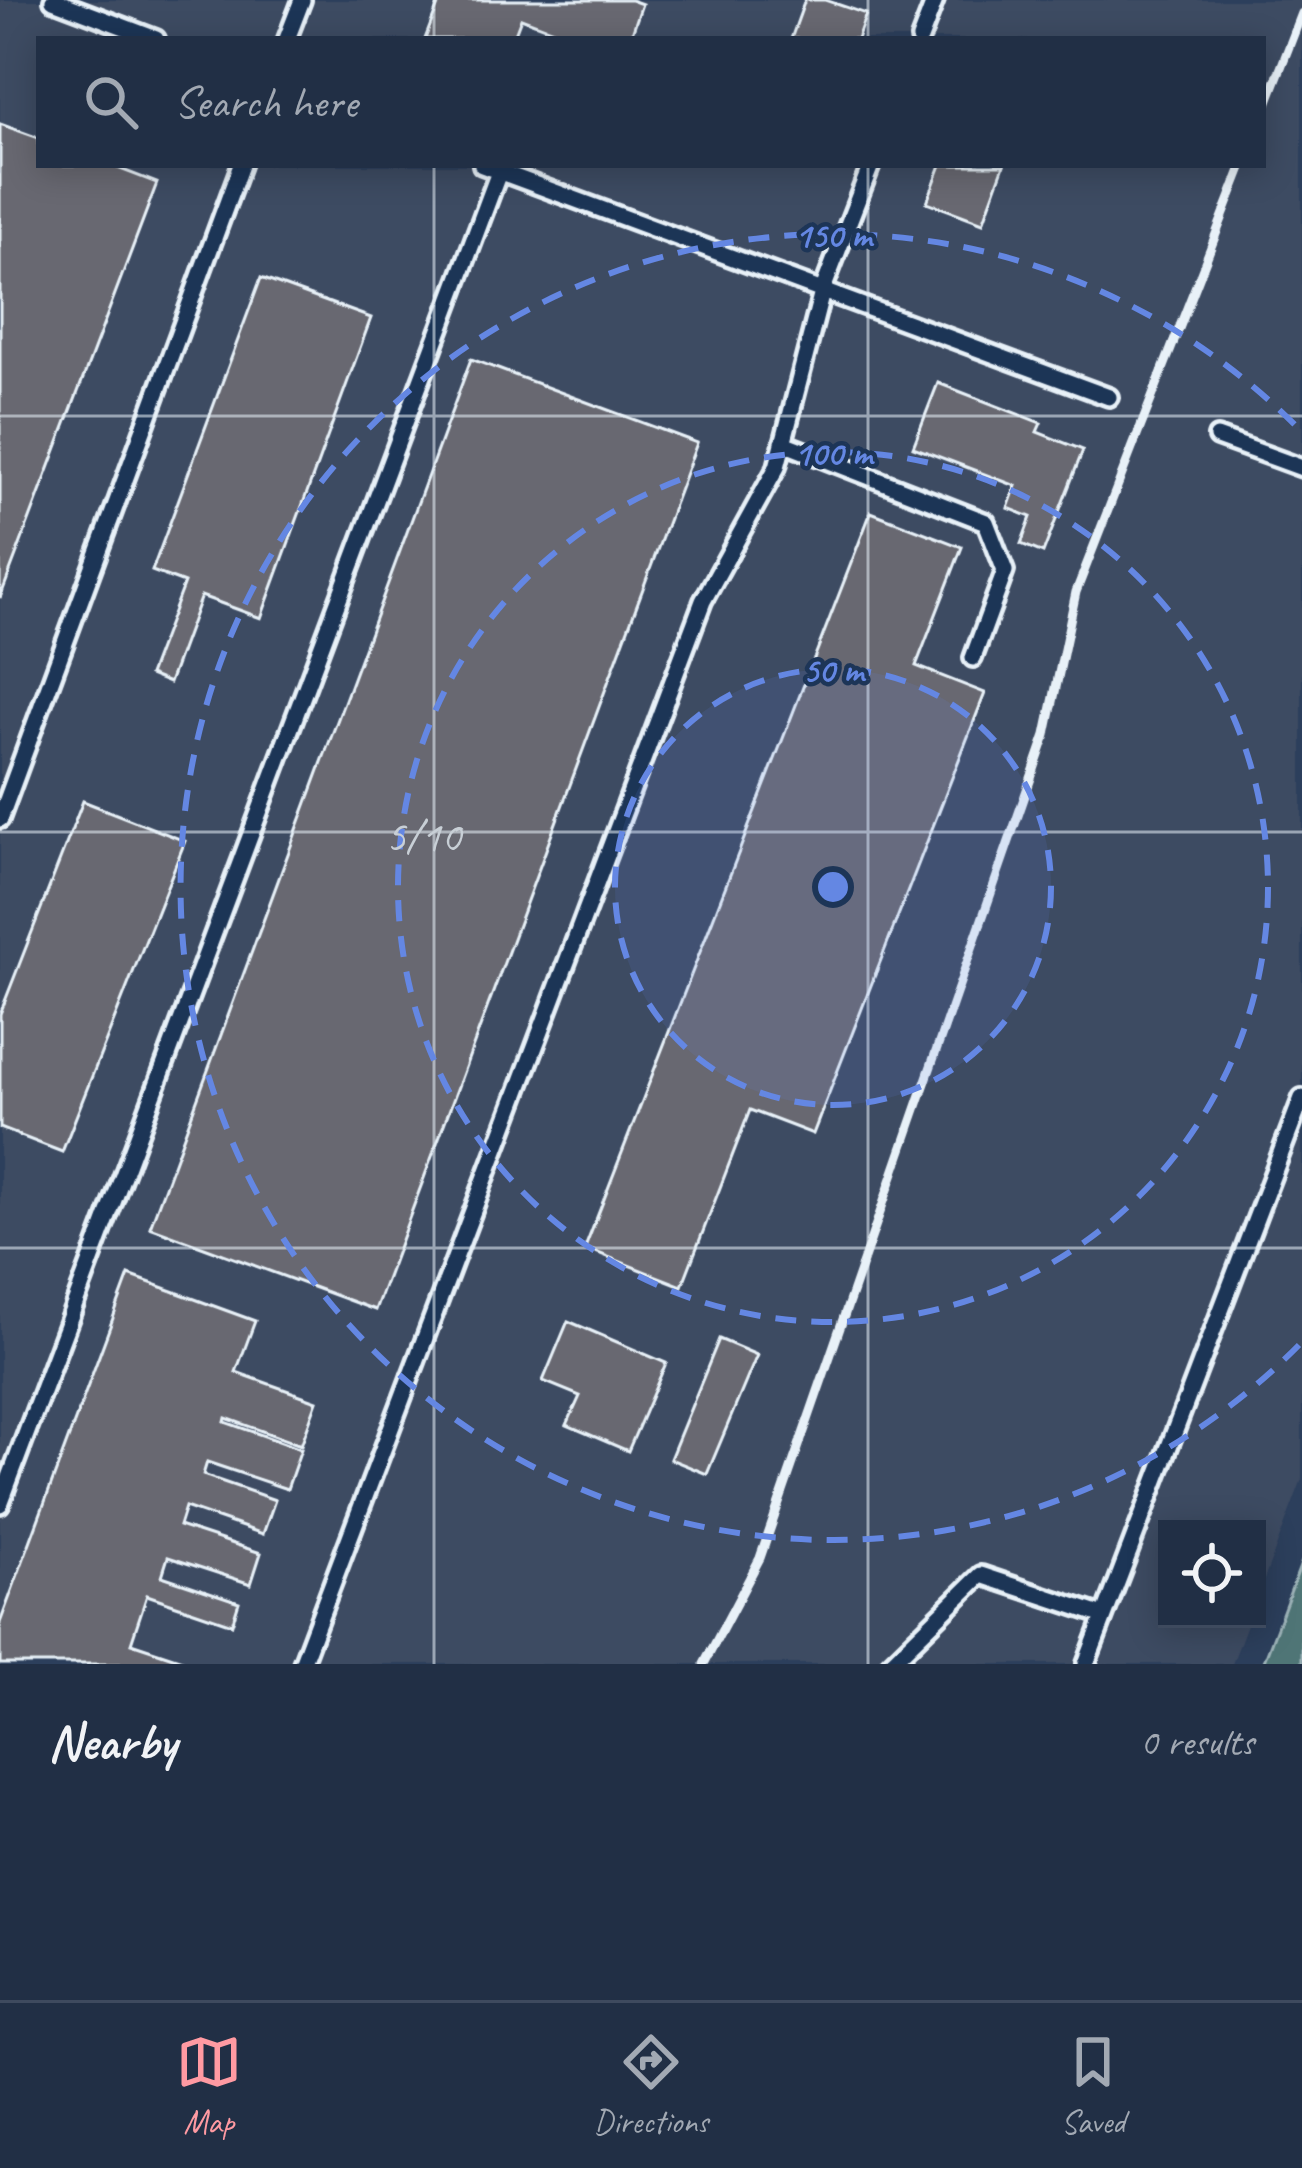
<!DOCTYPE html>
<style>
body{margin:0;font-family:Caveat,sans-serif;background:#29374c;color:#f1f3f6}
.controls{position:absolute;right:36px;bottom:36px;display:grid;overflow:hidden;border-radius:0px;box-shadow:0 6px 30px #0003}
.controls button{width:108px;height:108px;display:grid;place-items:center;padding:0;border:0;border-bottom:3px solid #3e4a5e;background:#212f45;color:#f1f3f6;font:60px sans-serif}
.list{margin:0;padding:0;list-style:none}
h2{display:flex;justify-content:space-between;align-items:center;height:156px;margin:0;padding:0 48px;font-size:51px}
h2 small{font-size:39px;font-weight:400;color:#a2a9b3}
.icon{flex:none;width:66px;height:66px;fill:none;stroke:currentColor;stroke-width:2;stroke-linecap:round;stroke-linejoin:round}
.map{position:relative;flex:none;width:1302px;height:1664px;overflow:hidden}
.search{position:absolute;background:#212f45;box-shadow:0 6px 30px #0003;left:36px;right:36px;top:36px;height:132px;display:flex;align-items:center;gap:30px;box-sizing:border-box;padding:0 42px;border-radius:0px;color:#a2a9b3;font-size:45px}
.sheet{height:336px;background:#212f45}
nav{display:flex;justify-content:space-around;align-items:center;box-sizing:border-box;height:168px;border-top:3px solid #3e4a5e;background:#212f45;font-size:33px;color:#a2a9b3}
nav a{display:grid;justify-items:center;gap:6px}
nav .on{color:#ff9aa2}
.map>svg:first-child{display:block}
.built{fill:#3e4b62;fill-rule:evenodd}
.green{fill:#4f7476;stroke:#9cb2b7;stroke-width:3}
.building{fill:#676871;stroke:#e8f1f8;stroke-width:3}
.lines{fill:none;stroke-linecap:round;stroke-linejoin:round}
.service-casing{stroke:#e8f1f8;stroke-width:24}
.service{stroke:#1d3557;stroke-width:15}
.rail{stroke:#e8f1f8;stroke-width:9}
.grid{fill:none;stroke:#e8f1f8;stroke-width:3;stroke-opacity:0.55}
.ring{fill:none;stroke:#6487e3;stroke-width:6;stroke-dasharray:21 15}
.labels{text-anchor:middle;stroke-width:9;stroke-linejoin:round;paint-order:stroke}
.number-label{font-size:45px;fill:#c8cfd6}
.centre{fill:#6487e3;stroke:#1d3557;stroke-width:6}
.ring-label{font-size:36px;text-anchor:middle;font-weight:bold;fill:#6487e3;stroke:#1d3557;stroke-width:9;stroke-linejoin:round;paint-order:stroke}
</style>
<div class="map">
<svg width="1302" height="1664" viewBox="0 0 1302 1664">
<rect width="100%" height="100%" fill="#2c3f5c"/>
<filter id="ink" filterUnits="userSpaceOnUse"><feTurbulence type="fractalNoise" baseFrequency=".00833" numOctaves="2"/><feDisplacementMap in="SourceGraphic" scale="24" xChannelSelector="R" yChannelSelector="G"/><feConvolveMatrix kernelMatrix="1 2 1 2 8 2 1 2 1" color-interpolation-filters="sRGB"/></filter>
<g filter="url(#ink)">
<path class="built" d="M 0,0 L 1302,0 L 1302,1479 L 1257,1598 L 1257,1529 L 1167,1529 L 1167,1619 L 1249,1619 L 1232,1664 L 0,1664 ZM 39,39 L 1263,39 L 1263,165 L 39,165 Z"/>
<path class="green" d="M 1302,1561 L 1302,1664 L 1263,1664 Z"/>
<path class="building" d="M 440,0 L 631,0 L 642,4 L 630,39 L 577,39 L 521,18 L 513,39 L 425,39 Z
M 805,0 L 825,0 L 866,14 L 857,39 L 791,39 Z
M 0,124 L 39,138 L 39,165 L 110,165 L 157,183 L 0,598 Z
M 941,165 L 1004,165 L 983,223 L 927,202 Z
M 261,278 L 371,318 L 261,618 L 201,596 L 169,683 L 149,675 L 184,583 L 152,571 Z
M 471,359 L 697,443 L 375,1310 L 150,1227 Z
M 938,383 L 1041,423 L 1037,432 L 1083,450 L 1043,553 L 1021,544 L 1031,517 L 1008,508 L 1016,486 L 913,447 Z
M 871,512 L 962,547 L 916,666 L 985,693 L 813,1134 L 750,1110 L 682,1286 L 585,1248 Z
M 83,801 L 185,841 L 62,1152 L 0,1128 L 0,1014 Z
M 129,1275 L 255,1321 L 236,1372 L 317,1401 L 301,1445 L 226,1418 L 225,1422 L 301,1449 L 287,1489 L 207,1462 L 203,1475 L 275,1500 L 263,1534 L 185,1507 L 179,1526 L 261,1553 L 251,1584 L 168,1557 L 162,1576 L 239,1602 L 232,1624 L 147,1595 L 131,1643 L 194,1664 L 0,1664 L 0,1623 Z
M 568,1321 L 666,1363 L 628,1451 L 567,1425 L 580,1396 L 543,1381 Z
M 719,1339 L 757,1355 L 707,1474 L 670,1459 Z"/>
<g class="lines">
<g class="service-casing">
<path id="service" d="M 53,0 L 156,39
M 287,39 L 302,0
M 920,39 L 935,0
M 482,165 L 1109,397
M 1217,437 L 1302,468
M 783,443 L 986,522 L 1005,571 L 973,658
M 0,819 L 241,165
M 0,1504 L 499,172
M 302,1664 L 703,601 L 777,467 L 822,292 L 871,165
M 890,1664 L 981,1575 L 1104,1616
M 1086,1664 L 1302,1098"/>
</g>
<use href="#service" class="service"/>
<path class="rail" d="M 1263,114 L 1302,13
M 704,1664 L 760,1558 L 1046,735 L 1076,592 L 1243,165"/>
</g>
</g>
<path class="grid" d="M 434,0 L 434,39M 868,0 L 868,39M 434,165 L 434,1664M 868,165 L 868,1664M 0,416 L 1302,416M 0,832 L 1302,832M 0,1248 L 1302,1248"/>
<circle cx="833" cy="887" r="218" fill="#6487e3" fill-opacity=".12"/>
<g class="ring">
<circle cx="833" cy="887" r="218"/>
<circle cx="833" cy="887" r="435"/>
<path d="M1299 1345A653 653 0 1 1 1299 429"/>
</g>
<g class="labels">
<g class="number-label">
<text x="423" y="851">5/10</text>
</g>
</g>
<circle cx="833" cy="887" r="18" class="centre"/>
<g class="ring-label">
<text x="833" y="247">150 m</text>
<text x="833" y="465">100 m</text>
<text x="833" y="682">50 m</text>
</g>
</svg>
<div class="controls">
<button><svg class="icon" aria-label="locate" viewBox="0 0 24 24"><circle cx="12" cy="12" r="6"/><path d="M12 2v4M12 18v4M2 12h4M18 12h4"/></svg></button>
</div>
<div class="search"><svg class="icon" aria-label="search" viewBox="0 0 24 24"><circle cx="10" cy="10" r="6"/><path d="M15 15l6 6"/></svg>Search here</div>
</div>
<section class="sheet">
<h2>Nearby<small>0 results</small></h2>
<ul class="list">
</ul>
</section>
<nav>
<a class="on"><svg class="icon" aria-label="map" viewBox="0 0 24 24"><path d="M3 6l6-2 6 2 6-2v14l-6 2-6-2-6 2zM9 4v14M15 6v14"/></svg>Map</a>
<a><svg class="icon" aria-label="directions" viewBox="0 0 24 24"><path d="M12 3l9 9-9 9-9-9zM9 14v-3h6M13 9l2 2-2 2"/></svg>Directions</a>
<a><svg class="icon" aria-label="saved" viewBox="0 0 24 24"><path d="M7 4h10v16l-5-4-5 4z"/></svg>Saved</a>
</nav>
